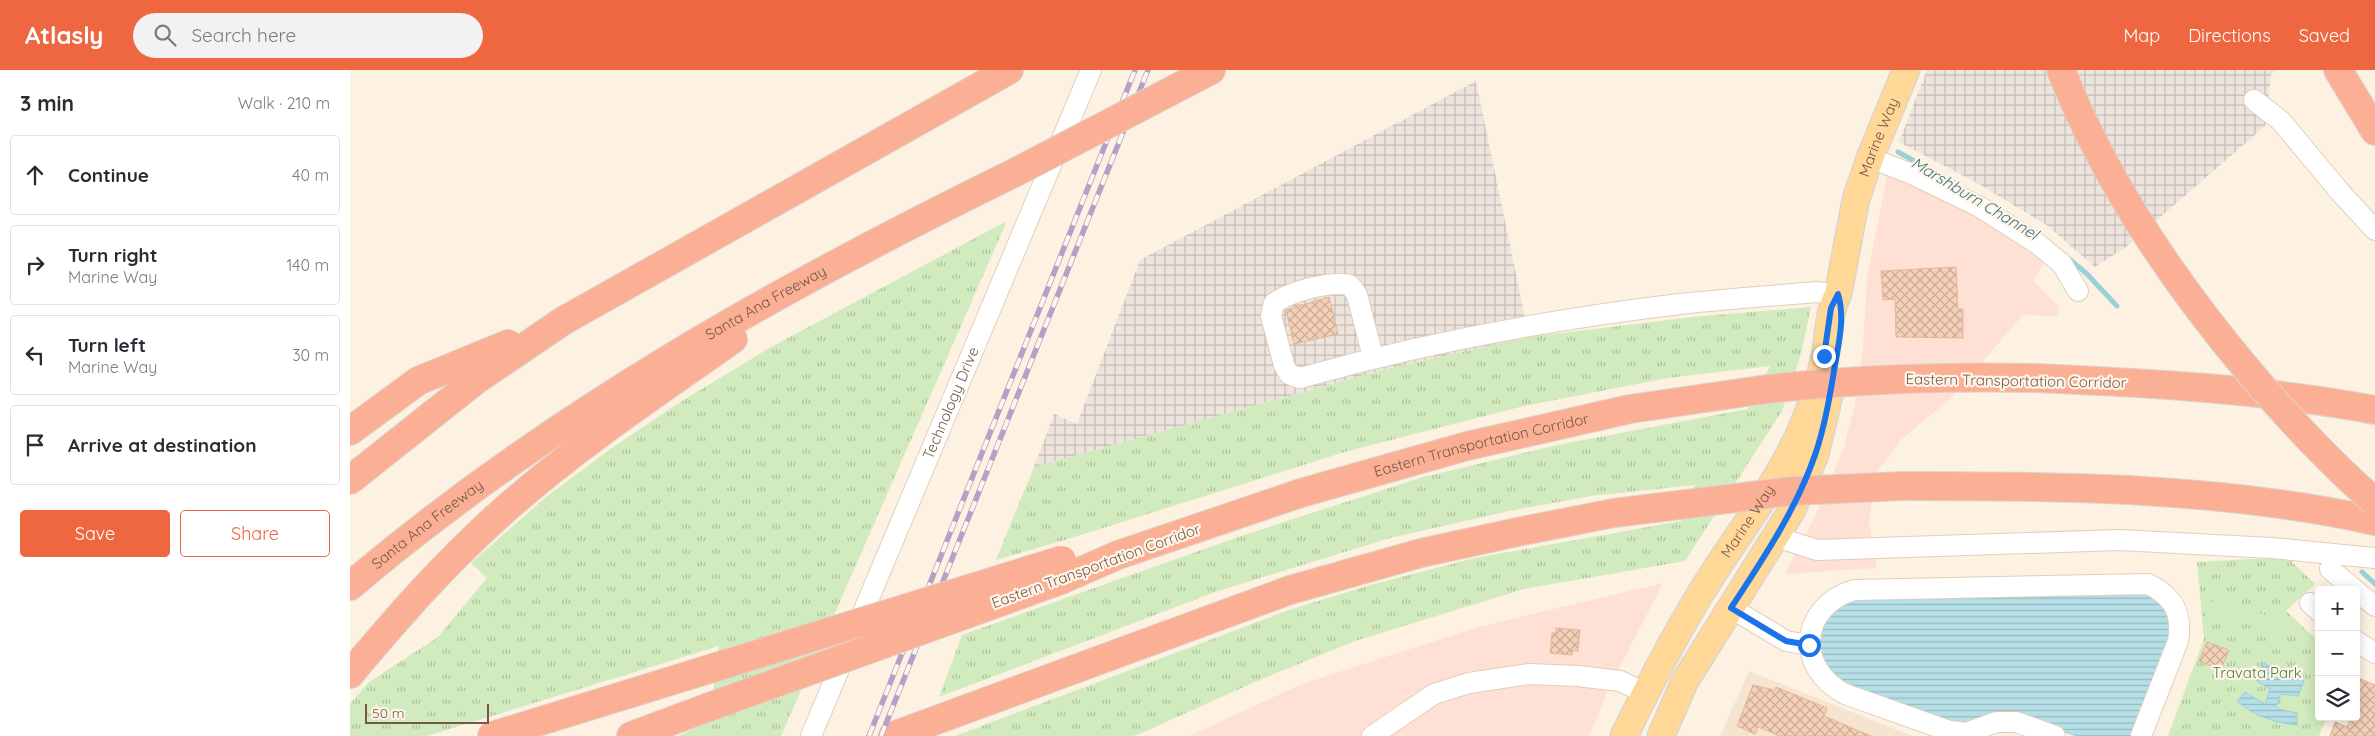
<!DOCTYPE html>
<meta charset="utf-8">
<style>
body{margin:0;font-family:Quicksand,sans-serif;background:#f2f2f3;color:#2b2b33}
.controls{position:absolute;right:15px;bottom:15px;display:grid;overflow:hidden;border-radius:5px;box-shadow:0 2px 12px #0003}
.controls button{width:45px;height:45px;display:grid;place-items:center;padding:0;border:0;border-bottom:1px solid #e1e1e2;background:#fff;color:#2b2b33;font:25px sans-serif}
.scale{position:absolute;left:15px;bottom:12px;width:124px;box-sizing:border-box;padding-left:5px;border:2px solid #765847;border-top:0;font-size:14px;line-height:18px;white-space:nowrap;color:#765847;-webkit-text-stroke:4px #fff6e9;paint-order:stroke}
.stop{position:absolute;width:15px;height:15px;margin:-11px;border:4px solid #1a73e8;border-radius:50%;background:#fff}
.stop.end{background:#1a73e8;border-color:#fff;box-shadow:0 1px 5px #0008}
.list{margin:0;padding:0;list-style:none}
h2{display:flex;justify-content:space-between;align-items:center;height:65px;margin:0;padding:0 20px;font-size:21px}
h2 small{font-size:16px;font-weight:400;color:#7c7c81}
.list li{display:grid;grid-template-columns:32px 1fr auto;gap:15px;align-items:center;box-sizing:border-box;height:80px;margin:0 10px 10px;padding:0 10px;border:1px solid #e1e1e2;border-radius:5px}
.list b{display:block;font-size:19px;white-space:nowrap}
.list p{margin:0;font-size:16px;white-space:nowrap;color:#7c7c81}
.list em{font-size:16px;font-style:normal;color:#7c7c81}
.actions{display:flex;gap:10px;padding:15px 20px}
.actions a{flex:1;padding:11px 0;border:1px solid #ee6740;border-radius:5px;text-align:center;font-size:18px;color:#ee6740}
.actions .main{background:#ee6740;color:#fff}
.icon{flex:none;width:28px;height:28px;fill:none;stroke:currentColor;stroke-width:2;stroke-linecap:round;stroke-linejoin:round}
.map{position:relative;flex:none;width:2025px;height:666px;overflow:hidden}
header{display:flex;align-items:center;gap:30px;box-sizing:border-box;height:70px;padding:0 25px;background:#ee6740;color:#fff}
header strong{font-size:24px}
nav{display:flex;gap:28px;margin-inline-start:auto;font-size:18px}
.search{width:350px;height:45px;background:#f2f2f3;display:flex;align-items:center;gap:12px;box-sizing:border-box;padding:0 18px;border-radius:28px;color:#7c7c81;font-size:19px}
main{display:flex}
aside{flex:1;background:#fff}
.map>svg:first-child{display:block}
.residential{fill:#f5e4cf}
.commercial{fill:#fee1d4}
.industrial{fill:url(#industrial-grid)}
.grass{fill:url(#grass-tufts)}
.pitch{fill:#d1ebbf}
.water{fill:url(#water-rules);stroke:#9bd0da}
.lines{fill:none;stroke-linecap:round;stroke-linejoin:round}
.stream{stroke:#9bd0da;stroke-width:5}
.building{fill:url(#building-cross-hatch);stroke:#e7b697}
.minor-casing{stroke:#e2cebd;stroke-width:22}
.major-casing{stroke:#dbd4cf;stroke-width:29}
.highway-casing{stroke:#dbd4cf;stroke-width:30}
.minor{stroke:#fff;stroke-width:20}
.major{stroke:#ffd897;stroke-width:26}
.highway{stroke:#fbb095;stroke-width:28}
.rail-casing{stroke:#b5a0c7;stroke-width:5.5}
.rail{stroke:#fff6e9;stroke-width:4;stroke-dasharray:11;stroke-linecap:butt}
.highway-bridge-casing{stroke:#dbd4cf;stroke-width:30;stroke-linecap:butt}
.highway-bridge{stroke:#fbb095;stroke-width:28}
.route{stroke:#1a73e8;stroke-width:6}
.labels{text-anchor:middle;stroke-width:4.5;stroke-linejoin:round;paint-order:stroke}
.street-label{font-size:15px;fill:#765847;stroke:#fff6e9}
.park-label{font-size:15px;fill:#517c3e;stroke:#fff6e9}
.water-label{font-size:16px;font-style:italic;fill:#3d7783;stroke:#fff6e9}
</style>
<header>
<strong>Atlasly</strong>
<div class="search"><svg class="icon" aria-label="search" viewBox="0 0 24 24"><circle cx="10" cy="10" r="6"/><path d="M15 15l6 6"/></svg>Search here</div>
<nav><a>Map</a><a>Directions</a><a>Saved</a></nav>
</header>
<main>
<aside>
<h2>3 min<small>Walk · 210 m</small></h2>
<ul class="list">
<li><svg class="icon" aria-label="ahead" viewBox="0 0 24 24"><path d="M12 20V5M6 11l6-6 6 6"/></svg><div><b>Continue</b></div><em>40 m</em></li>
<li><svg class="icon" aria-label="right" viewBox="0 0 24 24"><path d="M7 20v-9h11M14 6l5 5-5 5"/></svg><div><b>Turn right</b><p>Marine Way</p></div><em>140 m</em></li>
<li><svg class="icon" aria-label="left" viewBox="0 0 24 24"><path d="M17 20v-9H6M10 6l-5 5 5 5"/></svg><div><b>Turn left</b><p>Marine Way</p></div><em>30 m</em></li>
<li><svg class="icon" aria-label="arrive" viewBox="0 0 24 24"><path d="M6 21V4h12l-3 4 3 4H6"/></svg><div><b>Arrive at destination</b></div></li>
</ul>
<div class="actions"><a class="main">Save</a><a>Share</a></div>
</aside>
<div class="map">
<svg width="2025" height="666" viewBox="0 0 2025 666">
<defs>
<pattern id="industrial-grid" width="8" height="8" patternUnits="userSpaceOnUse" patternTransform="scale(1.25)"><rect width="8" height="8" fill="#ece4dd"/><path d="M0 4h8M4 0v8" fill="none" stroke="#c4bcb5"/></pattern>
<pattern id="grass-tufts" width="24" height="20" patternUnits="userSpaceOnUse" patternTransform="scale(1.25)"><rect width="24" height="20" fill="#d1ebbf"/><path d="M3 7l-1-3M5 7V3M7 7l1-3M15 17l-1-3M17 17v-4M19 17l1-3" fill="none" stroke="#aec19d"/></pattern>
<pattern id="water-rules" width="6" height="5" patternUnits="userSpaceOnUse" patternTransform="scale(1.25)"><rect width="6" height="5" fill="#b5e0e8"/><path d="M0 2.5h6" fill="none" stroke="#98b8be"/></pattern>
<pattern id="building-cross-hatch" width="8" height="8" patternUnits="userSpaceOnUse" patternTransform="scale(1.25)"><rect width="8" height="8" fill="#f4d0b8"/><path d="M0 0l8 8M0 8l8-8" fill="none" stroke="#caac97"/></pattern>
</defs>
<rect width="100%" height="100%" fill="#fdf2e1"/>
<path class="residential" d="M 1399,601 L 1562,666 L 1370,666 Z"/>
<path class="commercial" d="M 1537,105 L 1625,144 L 1695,193 L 1683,210 L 1708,236 L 1709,246 L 1673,245 L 1600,329 L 1552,369 L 1526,403 L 1519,452 L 1527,498 L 1435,504 L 1466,444 L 1493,380 L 1505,333 L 1513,277 L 1517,208 Z
M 1313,513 L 1258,620 L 1239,666 L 839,666 L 952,614 L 1128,557 Z"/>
<path class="industrial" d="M 1577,0 L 1925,0 L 1921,5 L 1915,56 L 1776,177 L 1745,197 L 1698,156 L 1629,114 L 1549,72 Z
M 1126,11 L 1179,267 L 1032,300 L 684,397 L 704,344 L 727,354 L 790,190 Z"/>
<path class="grass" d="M 657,151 L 431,666 L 328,666 L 359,652 L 369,576 L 77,666 L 0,666 L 0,634 L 19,612 L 88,567 L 137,508 L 121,493 L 195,428 L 259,380 L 324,336 L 421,277 Z
M 1461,237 L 1451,284 L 1432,341 L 1335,491 L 1174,519 L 1005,571 L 905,612 L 785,666 L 605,666 L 939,540 L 1024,514 L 1125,488 L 1331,451 L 1345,415 L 1241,426 L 1159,441 L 1040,468 L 868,521 L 589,627 L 612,565 L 894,465 L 1073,407 L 1207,375 L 1398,339 L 1420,296 L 1318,308 L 1174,336 L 998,381 L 718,469 L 646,490 L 684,397 L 1032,300 L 1179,267 L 1342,247 Z
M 1937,487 L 1965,514 L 1936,541 L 1969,572 L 1969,647 L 1977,647 L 1969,666 L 1818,666 L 1854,569 L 1847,492 Z"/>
<path class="pitch" d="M 1865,526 L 1896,538 L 1890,552 L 1860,540 Z
M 1908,542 L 1938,555 L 1932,568 L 1902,556 Z"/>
<path class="water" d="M 1788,519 L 1813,531 L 1822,548 L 1823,567 L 1783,666 L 1726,666 L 1663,643 L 1606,656 L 1489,615 L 1467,580 L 1476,546 L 1498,528 Z
M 1913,593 L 1954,611 L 1948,626 L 1931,624 L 1926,636 L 1928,639 L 1947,643 L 1947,655 C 1925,653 1904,646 1887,631 L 1895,622 L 1915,634 L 1920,619 L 1906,610 Z"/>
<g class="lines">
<path class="stream" d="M 1548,82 L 1606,114
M 1719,189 L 1736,203 L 1767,236
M 2012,502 L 2025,514"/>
</g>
<path class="building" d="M 1606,197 L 1608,239 L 1613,239 L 1613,268 L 1546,267 L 1545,229 L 1533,230 L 1531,201 Z
M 979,227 L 988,264 L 944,274 L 936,240 Z
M 1206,558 L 1230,560 L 1228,581 L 1223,580 L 1222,585 L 1200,583 L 1202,563 L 1206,563 Z
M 1857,572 L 1879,580 L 1872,597 L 1868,596 L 1867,598 L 1849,591 Z
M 2006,607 L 2025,615 L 2025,666 L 1980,666 L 1985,652 L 1997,657 L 2001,647 L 2006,647 Z
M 1403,615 L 1424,620 L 1426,617 L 1477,638 L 1474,646 L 1521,666 L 1430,666 L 1408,657 L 1405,664 L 1387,656 Z"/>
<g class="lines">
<g class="minor-casing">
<g id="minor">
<path d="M 1904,30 L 1931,51 L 1990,122 L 2025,160"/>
<path d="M 1520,88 L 1562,104 L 1630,137 L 1688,174 L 1712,194 L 1728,221"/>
<path d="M 1023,287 L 1007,225 L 1000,215 C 979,211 942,221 924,233 L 921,246 L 934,295 L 939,304 L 950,308 C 1074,273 1203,249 1330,234 C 1375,229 1421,226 1466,222 L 1488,224"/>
<path d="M 1426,467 L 1467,480 L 1769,470 L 1922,478 L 2025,488"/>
<path d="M 1980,499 L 2005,520"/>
<path d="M 2006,521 L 2025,536"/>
<path d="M 1960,533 L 1969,541"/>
<path d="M 1381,538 L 1436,571 L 1459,575"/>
<path d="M 2006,571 L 2025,583"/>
<path id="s1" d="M 461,666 C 553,443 649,223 741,0"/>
<path d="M 1022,666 L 1084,624 L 1119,613 L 1179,604 L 1228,606 L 1270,611 L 1295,623"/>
<path d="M 1705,666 L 1666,652 L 1647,652 L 1616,663 L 1599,661 L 1495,624 C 1445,598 1449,537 1504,520 L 1798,514 C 1823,526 1833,543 1828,571 L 1791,666"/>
</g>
</g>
<g class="major-casing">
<g id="major">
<path id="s2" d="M 1274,666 C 1300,613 1327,560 1359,510 C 1389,463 1423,419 1447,369 C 1459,343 1469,314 1475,286 C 1479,265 1478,244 1488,224 L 1506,129 L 1520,88 L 1556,0"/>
<path d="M 1311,666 L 1335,611 L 1442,440 L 1465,385 L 1481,318"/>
</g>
</g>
<g class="highway-casing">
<g id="highway">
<path d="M 1988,0 L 2025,61"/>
<path d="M 842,10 L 861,0"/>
<path d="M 1687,308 C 1800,313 1913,319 2025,340"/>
<path d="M 0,361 L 68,311 L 158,274"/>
<path d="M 0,410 L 126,310 L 213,251 L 659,0"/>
<path d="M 1552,416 C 1708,416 1872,417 2025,451"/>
<path id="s3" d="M 711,510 L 768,485 L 951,423 L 1117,376 L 1280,339 L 1410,320"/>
<path id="s4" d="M 0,516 C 202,345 429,218 666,102"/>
<path d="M 0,604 C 47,548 95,493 150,444 C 222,379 304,325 383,269"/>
<path d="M 142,666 L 366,597"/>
<path d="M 281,666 L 359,637"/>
<path d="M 543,666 L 940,520 L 1071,483 L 1177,460 L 1264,443 L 1337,434"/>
</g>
</g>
<use href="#minor" class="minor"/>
<use href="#major" class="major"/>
<use href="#highway" class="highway"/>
<g class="rail-casing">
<path id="rail" d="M 519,666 L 785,0
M 531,666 L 798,0"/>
</g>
<use href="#rail" class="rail"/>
<g class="highway-bridge-casing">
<path id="highway-bridge" d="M 1711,0 C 1755,112 1824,213 1901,304 C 1940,350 1980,393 2025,432
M 666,102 L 842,10
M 1410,320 C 1502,309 1594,306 1687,308
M 1337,434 L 1442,421 L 1552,416
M 366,597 L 712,490
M 359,637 L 711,510"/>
</g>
<use href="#highway-bridge" class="highway-bridge"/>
</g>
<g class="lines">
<path class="route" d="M 1459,575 L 1436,571 L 1381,538 C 1413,489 1446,440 1465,385 C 1475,356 1480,325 1485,295 C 1489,272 1495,247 1488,224 L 1481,238 L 1474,286"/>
</g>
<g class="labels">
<g class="street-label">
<text dy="5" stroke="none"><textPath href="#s2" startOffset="658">Marine Way</textPath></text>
<text dy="5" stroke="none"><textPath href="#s4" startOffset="504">Santa Ana Freeway</textPath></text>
<text transform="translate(1666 311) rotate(1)" y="5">Eastern Transportation Corridor</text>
<text dy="5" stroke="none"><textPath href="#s1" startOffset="361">Technology Drive</textPath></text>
<text dy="5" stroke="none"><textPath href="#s3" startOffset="442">Eastern Transportation Corridor</textPath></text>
<text dy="5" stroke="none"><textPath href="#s2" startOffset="248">Marine Way</textPath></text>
<text dy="5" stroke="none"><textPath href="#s4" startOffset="99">Santa Ana Freeway</textPath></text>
<text transform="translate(746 496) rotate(-20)" y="5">Eastern Transportation Corridor</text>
</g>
<g class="park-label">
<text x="1907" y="608">Travata Park</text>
</g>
<g class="water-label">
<text transform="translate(1625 128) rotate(31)" y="6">Marshburn Channel</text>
</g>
</g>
</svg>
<div class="controls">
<button>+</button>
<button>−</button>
<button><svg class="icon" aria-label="layers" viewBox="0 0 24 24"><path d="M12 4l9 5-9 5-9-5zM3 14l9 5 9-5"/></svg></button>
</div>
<div class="scale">50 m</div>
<div class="stop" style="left:1459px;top:575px"></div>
<div class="stop end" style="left:1474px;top:286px"></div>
</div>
</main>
